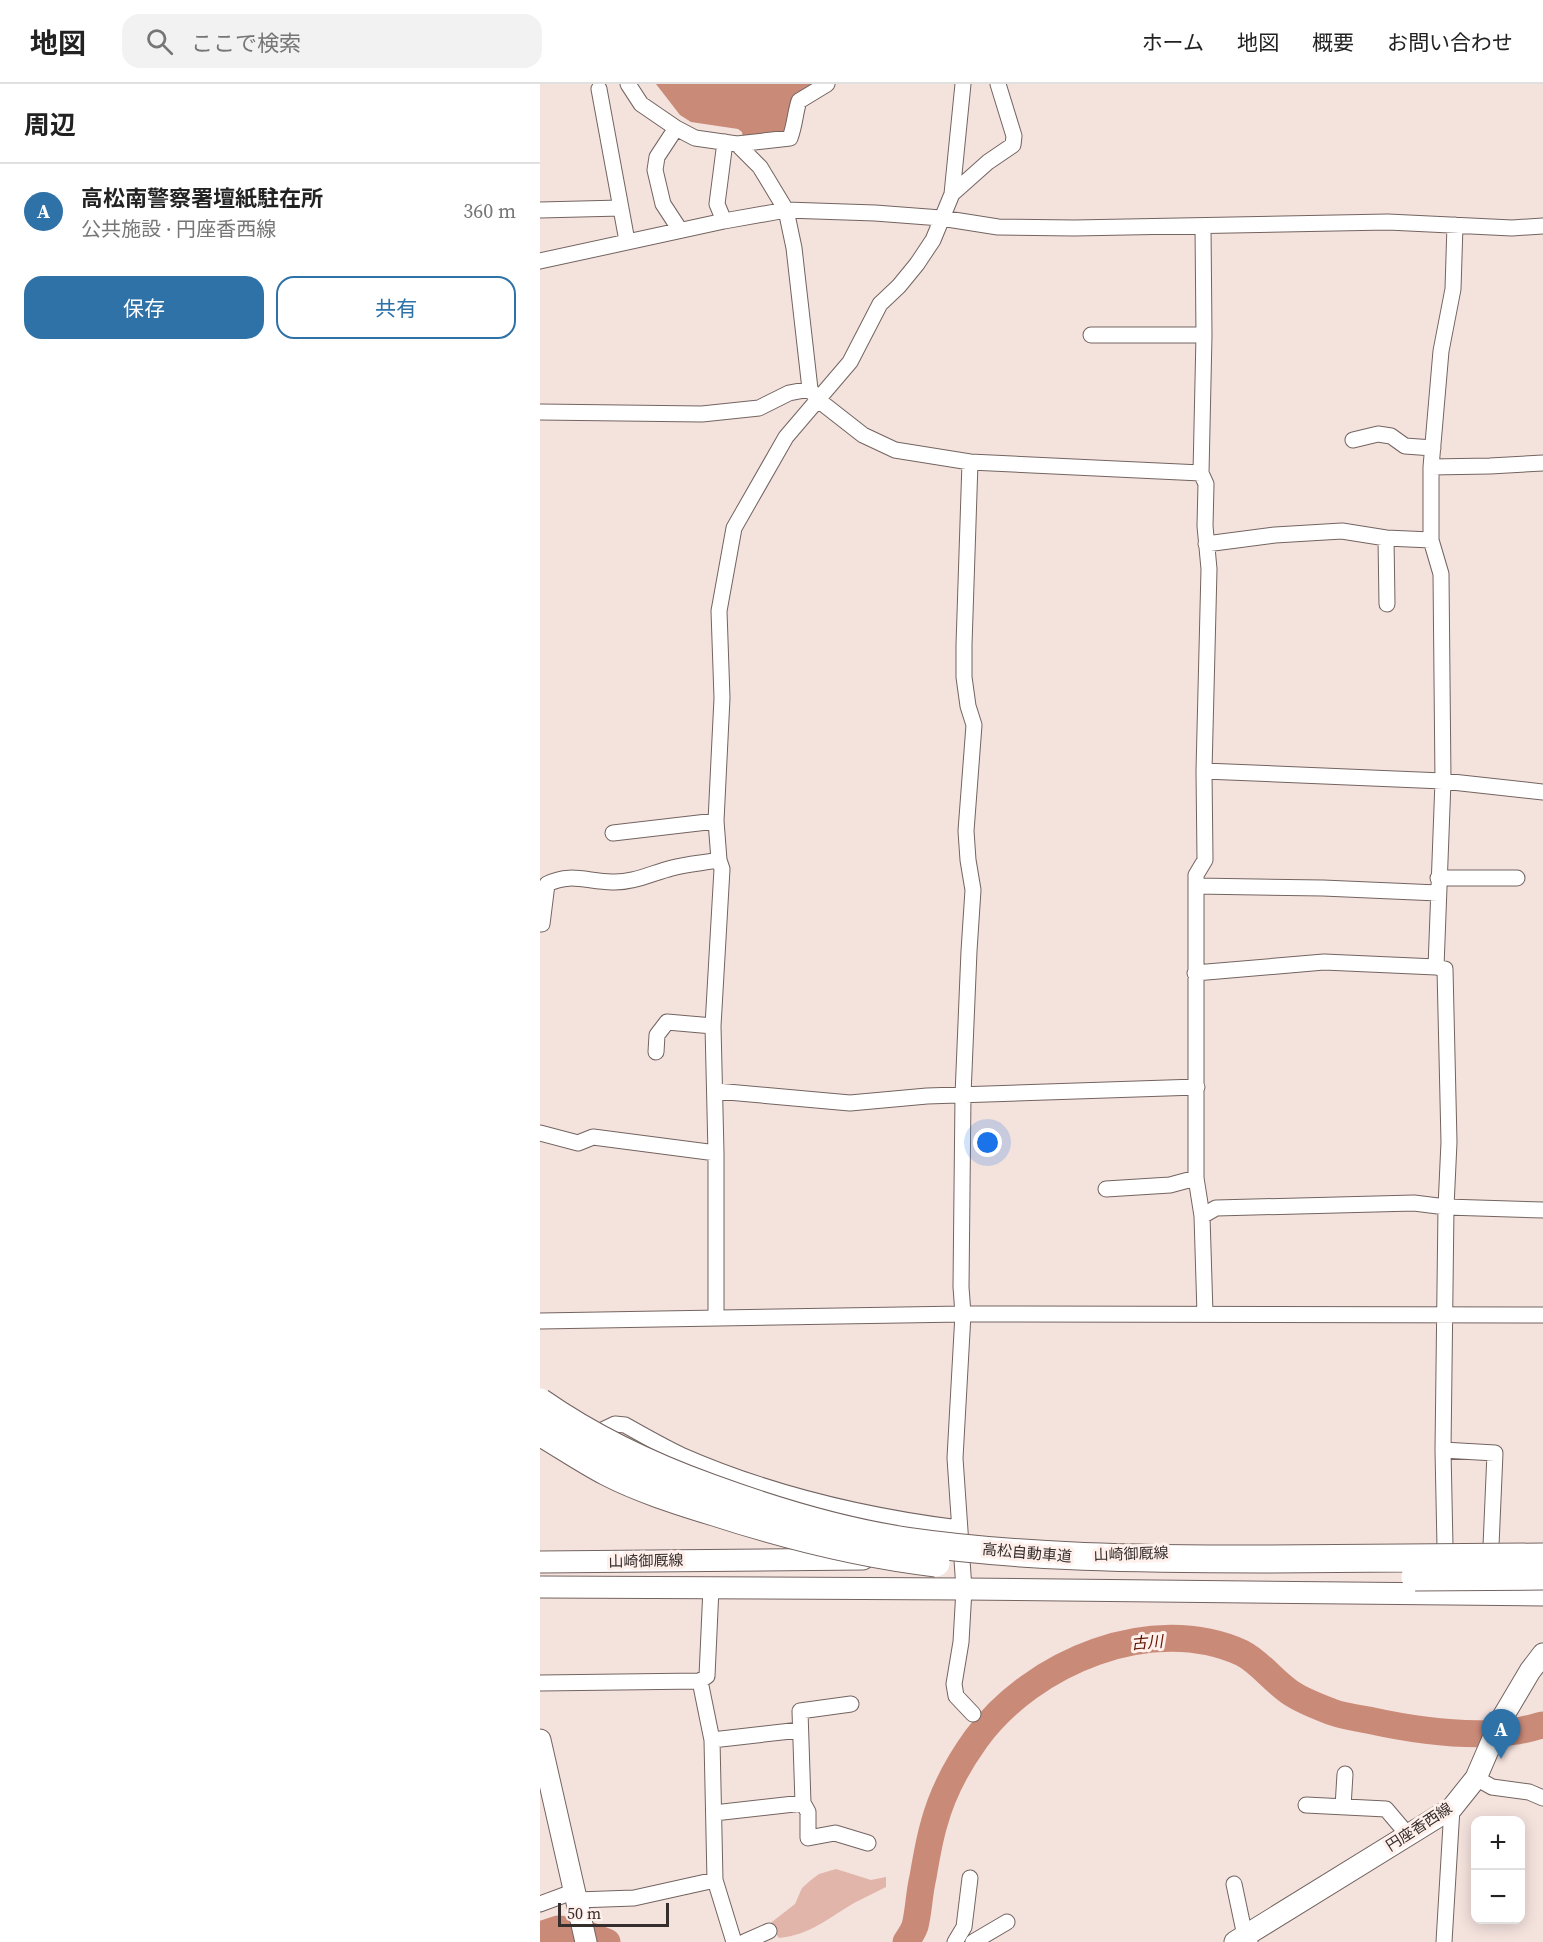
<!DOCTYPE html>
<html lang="ja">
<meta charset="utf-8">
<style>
body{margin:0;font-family:"Source Serif 4","Noto Sans JP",serif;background:#f2f2f2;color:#222}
.controls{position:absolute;right:18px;bottom:18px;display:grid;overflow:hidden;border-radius:12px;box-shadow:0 3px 15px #0003}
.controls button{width:54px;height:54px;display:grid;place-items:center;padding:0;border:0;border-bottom:2px solid #e0e0e0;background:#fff;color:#222;font:30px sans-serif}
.scale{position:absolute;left:18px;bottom:15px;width:111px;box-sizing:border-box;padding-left:6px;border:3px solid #352e2c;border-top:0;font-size:16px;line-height:21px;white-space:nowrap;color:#352e2c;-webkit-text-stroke:4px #fff0ec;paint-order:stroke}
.you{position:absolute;left:448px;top:1059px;width:21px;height:21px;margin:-15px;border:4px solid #fff;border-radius:50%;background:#1a73e8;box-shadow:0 0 0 9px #1a73e833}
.badge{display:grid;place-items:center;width:39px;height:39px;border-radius:50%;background:#2f72a8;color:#fff;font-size:20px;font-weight:700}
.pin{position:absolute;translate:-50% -50px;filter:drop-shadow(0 2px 3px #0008)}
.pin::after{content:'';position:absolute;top:32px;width:21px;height:18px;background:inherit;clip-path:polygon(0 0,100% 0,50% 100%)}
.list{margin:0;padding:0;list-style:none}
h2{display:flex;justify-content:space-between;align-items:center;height:78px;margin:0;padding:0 24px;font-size:26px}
h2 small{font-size:20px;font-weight:400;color:#767676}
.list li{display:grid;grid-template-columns:39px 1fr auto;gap:18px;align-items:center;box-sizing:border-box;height:96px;padding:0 24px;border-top:2px solid #e0e0e0}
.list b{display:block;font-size:22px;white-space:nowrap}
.list p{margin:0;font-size:20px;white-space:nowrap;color:#767676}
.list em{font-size:20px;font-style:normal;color:#767676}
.actions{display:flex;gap:12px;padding:18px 24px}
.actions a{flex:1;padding:14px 0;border:2px solid #2f72a8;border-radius:18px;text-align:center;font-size:21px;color:#2f72a8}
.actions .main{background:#2f72a8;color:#fff}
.icon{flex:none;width:33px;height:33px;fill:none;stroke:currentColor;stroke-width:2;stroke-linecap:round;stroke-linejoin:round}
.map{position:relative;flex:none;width:1003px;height:1858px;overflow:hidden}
header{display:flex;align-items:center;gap:36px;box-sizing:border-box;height:84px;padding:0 30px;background:#fff;border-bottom:2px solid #e0e0e0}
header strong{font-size:28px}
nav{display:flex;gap:33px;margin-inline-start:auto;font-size:21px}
.search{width:420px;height:54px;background:#f2f2f2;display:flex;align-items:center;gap:15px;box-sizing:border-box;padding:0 21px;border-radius:18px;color:#767676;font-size:22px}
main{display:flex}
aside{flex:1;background:#fff}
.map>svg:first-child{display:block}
.green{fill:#e1b5a9}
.water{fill:#ca8a78}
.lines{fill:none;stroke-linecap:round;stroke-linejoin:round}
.river{stroke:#ca8a78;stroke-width:27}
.minor-casing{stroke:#736460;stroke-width:17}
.secondary-casing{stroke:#736460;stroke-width:23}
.minor{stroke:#fff;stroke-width:15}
.secondary{stroke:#fff;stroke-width:21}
.motorway-bridge-casing{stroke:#736460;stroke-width:29;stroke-linecap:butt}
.motorway-bridge{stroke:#fff;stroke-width:27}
.labels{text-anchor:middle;stroke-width:6;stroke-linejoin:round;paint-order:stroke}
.street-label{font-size:15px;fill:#352e2c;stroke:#fff0ec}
.water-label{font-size:16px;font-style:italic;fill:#611400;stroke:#fff0ec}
</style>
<header>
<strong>地図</strong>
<div class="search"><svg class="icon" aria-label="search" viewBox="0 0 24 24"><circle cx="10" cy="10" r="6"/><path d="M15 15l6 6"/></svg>ここで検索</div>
<nav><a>ホーム</a><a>地図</a><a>概要</a><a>お問い合わせ</a></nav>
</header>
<main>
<aside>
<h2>周辺<small></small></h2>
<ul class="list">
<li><span class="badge">A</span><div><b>高松南警察署壇紙駐在所</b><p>公共施設 · 円座香西線</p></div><em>360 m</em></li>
</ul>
<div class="actions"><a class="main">保存</a><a>共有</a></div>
</aside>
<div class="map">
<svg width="1003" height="1858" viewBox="0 0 1003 1858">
<rect width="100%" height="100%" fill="#f4e2dd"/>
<path class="green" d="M 296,1785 L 331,1796 L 346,1793 L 346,1803 C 336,1808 326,1813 316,1818 C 289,1833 271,1851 239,1854 L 228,1841 L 255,1820 L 262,1804 L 271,1796 L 279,1790 Z"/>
<path class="water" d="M 116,0 L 277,0 L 247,47 L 203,54 L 202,48 L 198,45 L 151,38 L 140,31 Z"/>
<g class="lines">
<path class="river" d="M 0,1851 L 18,1845 L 41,1848 L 67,1858
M 366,1858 C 369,1853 373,1848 375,1842 C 379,1826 379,1809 383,1793 C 386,1775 389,1757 394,1740 C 402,1710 418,1680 436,1655 C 492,1578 612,1528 702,1569 C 720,1578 734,1598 751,1609 C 763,1617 779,1623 792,1628 C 803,1632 816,1634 828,1636 C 873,1646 930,1654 977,1647 C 985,1646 994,1643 1003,1641"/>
<g class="minor-casing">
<path id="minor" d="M 88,0 L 101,20 L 136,44 L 155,54 L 197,60 L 250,54 C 255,41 255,29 259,17 L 287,0
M 59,5 L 87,157
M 136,44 L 117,73 L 115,86 L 123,120 L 140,146
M 197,60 L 220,83 L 246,126 L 254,164 L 270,305 L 277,315 L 323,351 L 355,366 L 430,378 L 661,389
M 412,110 L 448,78 L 473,61 L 474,52 L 458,0
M 0,126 L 81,124
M 184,137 L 177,120 L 185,58
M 663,142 L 664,251 L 661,389 L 666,400 L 665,442 L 669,485 L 664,687 L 665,776 L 656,791 L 656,1094 L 662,1132 L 665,1230
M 0,177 L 184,137 L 246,126 L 335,129 L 401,134 L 458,143 L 534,144 L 848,138 L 972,144 L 1003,142
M 551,251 L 664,251
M 0,328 L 162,330 L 219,324 L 249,309 L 270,305
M 813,356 L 838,350 L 851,352 L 865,362 L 893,364
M 430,378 L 424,561 L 424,593 L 428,622 L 434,641 L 426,747 L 428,776 L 433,806 L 429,867 L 423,1011 L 421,1203 L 423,1230 L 415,1374 L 424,1505 L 421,1558 L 414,1600 L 416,1612 L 433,1630
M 891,383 L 950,382 L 1003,379
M 846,454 L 847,520
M 666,460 L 735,451 L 802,447 L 846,454 L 891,456
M 664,687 L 903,697 L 1003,708
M 73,749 L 176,737
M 898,794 L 977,794
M 656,802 L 783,804 L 898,809
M 0,840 L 2,840 L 7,800 C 31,788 48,798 72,798 C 93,799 112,789 132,784 C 147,780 163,779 179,776
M 655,889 L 784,878 L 896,883
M 116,968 L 117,951 L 127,938 L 173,942
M 176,1007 L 310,1019 L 387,1012 L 657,1003
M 0,1049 L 38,1059 L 53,1053 L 176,1069
M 566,1105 L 630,1101 L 656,1094
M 662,1132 L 676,1124 L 874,1119 L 906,1123 L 1003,1126
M 176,1233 L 176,1069 L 173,942 L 182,785 L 179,776 L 176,737 L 182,614 L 179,527 L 194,444 L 246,353 L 310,278 L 340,220 L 359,202 L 377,180 L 393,156 L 412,110 L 423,0
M 0,1237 L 423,1230 L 1003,1231
M 50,1352 L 75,1340 L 85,1341 C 103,1351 122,1362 141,1371 C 230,1410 324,1432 419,1444
M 903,1366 L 955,1369 L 951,1462
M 905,1463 L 903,1366 L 906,1123 L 909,1058 L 905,885 L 896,883 L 903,697 L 901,490 L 891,456 L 891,383 L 901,267 L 913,205 L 915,141
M 160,1597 L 167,1592 L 171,1504
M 0,1599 L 160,1597 L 172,1656 L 175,1796 L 194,1858
M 311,1620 L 260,1627 L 263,1719 L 268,1728 L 268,1754 L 295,1749 L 328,1759
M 172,1656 L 260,1646
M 936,1694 L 952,1703 L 989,1708 L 1003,1714
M 766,1721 L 846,1725 L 868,1751
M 803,1723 L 805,1690
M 174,1729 L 263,1719
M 694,1800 L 705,1852 L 710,1857
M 37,1816 L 94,1814 L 175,1796
M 0,1820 L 35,1807
M 204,1858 L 229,1847
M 415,1858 L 424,1843 L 430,1794
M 433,1858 L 467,1838
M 904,1858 L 912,1724"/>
</g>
<g class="secondary-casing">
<path id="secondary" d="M 0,1478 L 323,1475
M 0,1503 L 424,1505 L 1003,1511
M 0,1656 L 46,1858
M 695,1858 L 912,1724 L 936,1694 L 961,1636 L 990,1587 L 1003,1570"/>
</g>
<use href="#minor" class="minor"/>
<use href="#secondary" class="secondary"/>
<g class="motorway-bridge-casing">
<path id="motorway-bridge" d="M 0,1318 C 53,1355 110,1382 171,1404 C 234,1427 299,1447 366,1457 C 484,1474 603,1475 723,1475 C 816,1474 910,1474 1003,1473
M 0,1348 C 22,1361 44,1376 67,1388 C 100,1405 138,1417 174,1428 C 248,1452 319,1470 396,1479
M 875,1493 L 1003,1492"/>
</g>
<use href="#motorway-bridge" class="motorway-bridge"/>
</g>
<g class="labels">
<g class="street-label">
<text transform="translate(487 1469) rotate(5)" y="5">高松自動車道</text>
<text transform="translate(591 1470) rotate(-2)" y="5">山崎御厩線</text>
<text transform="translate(106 1477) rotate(-1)" y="5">山崎御厩線</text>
<text transform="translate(879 1743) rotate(-33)" y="5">円座香西線</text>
</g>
<g class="water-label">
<text transform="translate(607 1558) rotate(-5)" y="6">古川</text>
</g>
</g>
</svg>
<div class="controls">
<button>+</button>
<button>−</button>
</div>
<div class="scale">50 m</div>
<div class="you"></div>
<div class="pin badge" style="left:961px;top:1675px">A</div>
</div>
</main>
